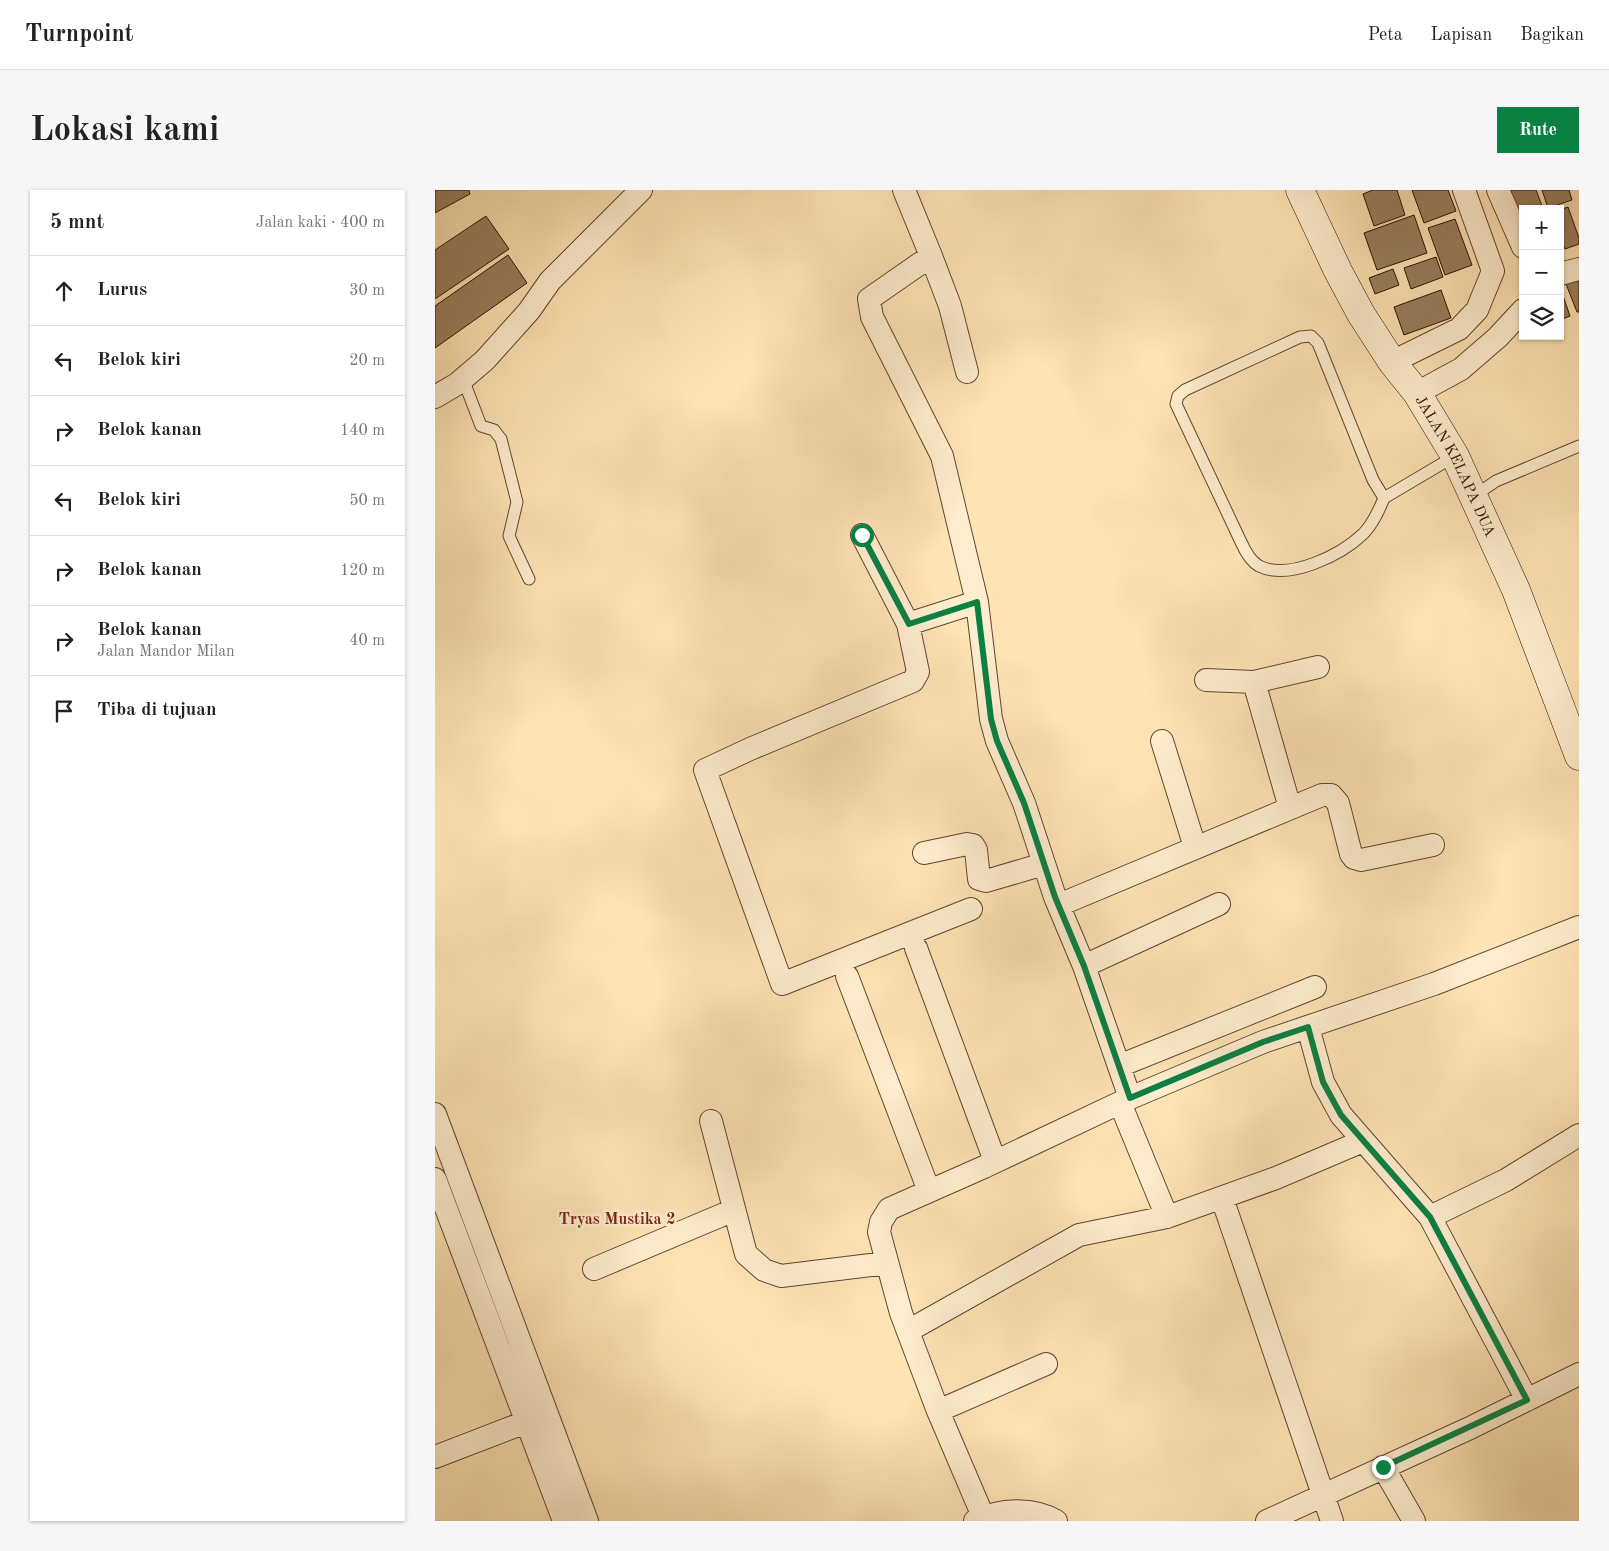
<!DOCTYPE html>
<html lang="id">
<meta charset="utf-8">
<style>
body{margin:0;font-family:"Old Standard TT",serif;background:#f6f6f6;color:#222}
.controls{position:absolute;right:15px;top:15px;display:grid;overflow:hidden;border-radius:0px;box-shadow:0 1px 4px #0004}
.controls button{width:45px;height:45px;display:grid;place-items:center;padding:0;border:0;border-bottom:1px solid #e0e0e0;background:#fff;color:#222;font:25px sans-serif}
.stop{position:absolute;width:15px;height:15px;margin:-11px;border:4px solid #0b8043;border-radius:50%;background:#fff}
.stop.end{background:#0b8043;border-color:#fff;box-shadow:0 1px 5px #0008}
.list{margin:0;padding:0;list-style:none}
h2{display:flex;justify-content:space-between;align-items:center;height:65px;margin:0;padding:0 20px;font-size:21px}
h2 small{font-size:16px;font-weight:400;color:#767676}
.list li{display:grid;grid-template-columns:32px 1fr auto;gap:15px;align-items:center;box-sizing:border-box;height:70px;padding:0 20px;border-top:1px solid #e0e0e0}
.list b{display:block;font-size:19px;white-space:nowrap}
.list p{margin:0;font-size:16px;white-space:nowrap;color:#767676}
.list em{font-size:16px;font-style:normal;color:#767676}
.icon{flex:none;width:28px;height:28px;fill:none;stroke:currentColor;stroke-width:2;stroke-linecap:round;stroke-linejoin:round}
.map{position:relative;flex:none;width:1144px;height:1331px;overflow:hidden;border-radius:0px}
header{display:flex;align-items:center;gap:30px;box-sizing:border-box;height:70px;padding:0 25px;background:#fff;border-bottom:1px solid #e0e0e0}
header strong{font-size:24px}
nav{display:flex;gap:28px;margin-inline-start:auto;font-size:18px}
.intro{display:flex;align-items:center;justify-content:space-between;box-sizing:border-box;height:120px;padding:0 30px}
h1{margin:0;font-size:35px}
.button{padding:12px 22px;border-radius:0px;background:#0b8043;color:#fff;font-size:18px;font-weight:700}
main{display:flex;gap:30px;padding:0 30px}
aside{flex:1;background:#fff;border-radius:0px;box-shadow:0 1px 4px #0004}
.map>svg:first-child{display:block}
.building{fill:#9a7e5e;stroke:#2e1000}
.lines{fill:none;stroke-linecap:round;stroke-linejoin:round}
.lane-casing{stroke:#62452d;stroke-width:13}
.street-casing{stroke:#62452d;stroke-width:24}
.secondary-casing{stroke:#2e1000;stroke-width:29}
.lane{stroke:#feedce;stroke-width:11}
.street{stroke:#feedce;stroke-width:22}
.secondary{stroke:#feedce;stroke-width:28}
.route{stroke:#0b8043;stroke-width:6}
.labels{text-anchor:middle;stroke-width:5;stroke-linejoin:round;paint-order:stroke}
.street-label{font-size:15px;fill:#2e1000;stroke:#feedce}
.neighbourhood-label{font-size:16px;font-weight:bold;fill:#7a1f14;stroke:#feedce}
</style>
<header>
<strong>Turnpoint</strong>
<nav><a>Peta</a><a>Lapisan</a><a>Bagikan</a></nav>
</header>
<div class="intro"><h1>Lokasi kami</h1><a class="button">Rute</a></div>
<main>
<aside>
<h2>5 mnt<small>Jalan kaki · 400 m</small></h2>
<ul class="list">
<li><svg class="icon" aria-label="ahead" viewBox="0 0 24 24"><path d="M12 20V5M6 11l6-6 6 6"/></svg><div><b>Lurus</b></div><em>30 m</em></li>
<li><svg class="icon" aria-label="left" viewBox="0 0 24 24"><path d="M17 20v-9H6M10 6l-5 5 5 5"/></svg><div><b>Belok kiri</b></div><em>20 m</em></li>
<li><svg class="icon" aria-label="right" viewBox="0 0 24 24"><path d="M7 20v-9h11M14 6l5 5-5 5"/></svg><div><b>Belok kanan</b></div><em>140 m</em></li>
<li><svg class="icon" aria-label="left" viewBox="0 0 24 24"><path d="M17 20v-9H6M10 6l-5 5 5 5"/></svg><div><b>Belok kiri</b></div><em>50 m</em></li>
<li><svg class="icon" aria-label="right" viewBox="0 0 24 24"><path d="M7 20v-9h11M14 6l5 5-5 5"/></svg><div><b>Belok kanan</b></div><em>120 m</em></li>
<li><svg class="icon" aria-label="right" viewBox="0 0 24 24"><path d="M7 20v-9h11M14 6l5 5-5 5"/></svg><div><b>Belok kanan</b><p>Jalan Mandor Milan</p></div><em>40 m</em></li>
<li><svg class="icon" aria-label="arrive" viewBox="0 0 24 24"><path d="M6 21V4h12l-3 4 3 4H6"/></svg><div><b>Tiba di tujuan</b></div></li>
</ul>
</aside>
<div class="map">
<svg width="1144" height="1331" viewBox="0 0 1144 1331">
<rect width="100%" height="100%" fill="#fee3b4"/>
<filter id="stains"><feTurbulence type="fractalNoise" baseFrequency=".004" numOctaves="4"/><feColorMatrix values="0 0 0 0 .2 0 0 0 0 .09 0 0 0 0 .02 0 0 0 .5 -.17"/></filter>
<radialGradient id="worn" r=".72"><stop offset=".6" stop-color="#630" stop-opacity="0"/><stop offset="1" stop-color="#630" stop-opacity=".3"/></radialGradient>
<path class="building" d="M 0,0 L 34,0 L 35,4 L 0,23 Z
M 938,0 L 962,0 L 970,25 L 939,36 L 928,4 Z
M 977,0 L 1013,0 L 1021,21 L 989,33 Z
M 1074,0 L 1101,0 L 1107,16 L 1088,19 L 1088,23 L 1083,25 Z
M 1107,0 L 1134,0 L 1137,10 L 1113,18 Z
M 1133,17 L 1144,48 L 1144,54 L 1130,59 L 1125,46 L 1125,20 Z
M 979,25 L 992,63 L 942,80 L 929,43 Z
M 51,26 L 74,59 L 0,109 L 0,60 Z
M 1020,29 L 1037,75 L 1010,85 L 993,38 Z
M 73,65 L 92,93 L 0,158 L 0,116 Z
M 1001,67 L 1008,87 L 976,99 L 969,78 Z
M 958,79 L 964,95 L 940,104 L 934,88 Z
M 1144,89 L 1144,122 L 1142,122 L 1131,94 Z
M 1125,97 L 1135,126 L 1125,130 Z
M 1006,100 L 1016,128 L 969,145 L 959,117 Z"/>
<g class="lines">
<g class="lane-casing">
<path id="lane" d="M 28,189 L 46,236 L 59,240 L 66,249 L 82,312 L 74,346 L 94,389
M 1039,306 L 1061,291 L 1144,256
M 949,308 C 944,320 938,334 928,344 C 906,365 854,391 824,376 C 815,371 810,361 806,352 L 741,214 L 743,206 L 750,200 L 865,147 L 876,146 L 883,153 L 938,290 L 949,308 L 1020,266"/>
</g>
<g class="street-casing">
<path id="street" d="M 469,0 L 496,66 L 434,109 L 437,127 L 507,266 L 542,412 L 556,529 L 562,551 L 589,613 L 620,707 L 649,776 L 695,908
M 1063,0 L 1088,57
M 496,66 L 515,116 L 532,182
M 1125,84 L 1144,79
M 957,172 L 1024,139 L 1042,120 L 1058,81 L 1029,0
M 982,203 L 1026,179 L 1063,147 L 1088,120
M 0,207 L 22,194 L 50,170 L 94,121 L 115,91 L 206,0
M 427,345 L 473,434 L 542,412
M 473,434 L 483,482 L 478,491 L 315,559 L 270,580 L 347,794 L 536,719
M 771,490 L 819,492 L 855,618
M 819,492 L 883,477
M 727,551 L 760,657
M 489,663 L 532,654 L 538,655 L 541,660 L 544,689 L 551,691 L 609,674
M 624,715 L 887,605 L 896,605 L 903,613 L 916,664 L 919,668 L 926,670 L 998,655
M 481,758 L 560,971
M 649,776 L 784,714
M 412,786 L 494,1001
M 873,837 L 888,892 L 906,925 L 995,1027
M 684,876 L 880,797
M 685,913 L 732,1027
M 0,924 L 152,1331
M 276,931 L 311,1064 L 329,1080 L 346,1086 L 452,1073
M 0,989 L 129,1331
M 787,1008 L 897,1331
M 159,1079 L 299,1020
M 473,1141 L 644,1045 L 732,1027 L 841,988 L 928,951
M 1092,1210 L 995,1027 L 1071,990 L 1144,945
M 503,1221 L 611,1174
M 0,1267 L 104,1227
M 948,1277 L 979,1331
M 540,1331 C 565,1319 597,1317 621,1331
M 550,1331 L 503,1221 L 466,1123 L 444,1042 L 446,1032 L 454,1019 L 549,977 L 695,908 L 828,852 L 999,794 L 1144,737
M 832,1331 L 1035,1238 L 1144,1184"/>
</g>
<g class="secondary-casing">
<g id="secondary">
<path id="s1" d="M 865,0 L 903,81 L 926,124 L 957,172 L 982,203 L 1020,266 L 1081,400 L 1144,566"/>
</g>
</g>
<use href="#lane" class="lane"/>
<use href="#street" class="street"/>
<use href="#secondary" class="secondary"/>
</g>
<g class="lines">
<path class="route" d="M 427,345 L 474,434 L 542,412 L 556,529 L 562,551 L 589,613 L 620,707 L 649,776 L 695,908 L 828,852 L 873,837 L 888,892 L 906,925 L 995,1027 L 1092,1210 L 948,1277"/>
</g>
<g class="labels">
<g class="street-label">
<text dy="5" stroke="none"><textPath href="#s1" startOffset="318">JALAN KELAPA DUA</textPath></text>
</g>
<g class="neighbourhood-label">
<text x="182" y="1034">Tryas Mustika 2</text>
</g>
</g>
<rect width="100%" height="100%" filter="url(#stains)"/>
<rect width="100%" height="100%" fill="url(#worn)"/>
</svg>
<div class="controls">
<button>+</button>
<button>−</button>
<button><svg class="icon" aria-label="layers" viewBox="0 0 24 24"><path d="M12 4l9 5-9 5-9-5zM3 14l9 5 9-5"/></svg></button>
</div>
<div class="stop" style="left:427px;top:345px"></div>
<div class="stop end" style="left:948px;top:1277px"></div>
</div>
</main>
